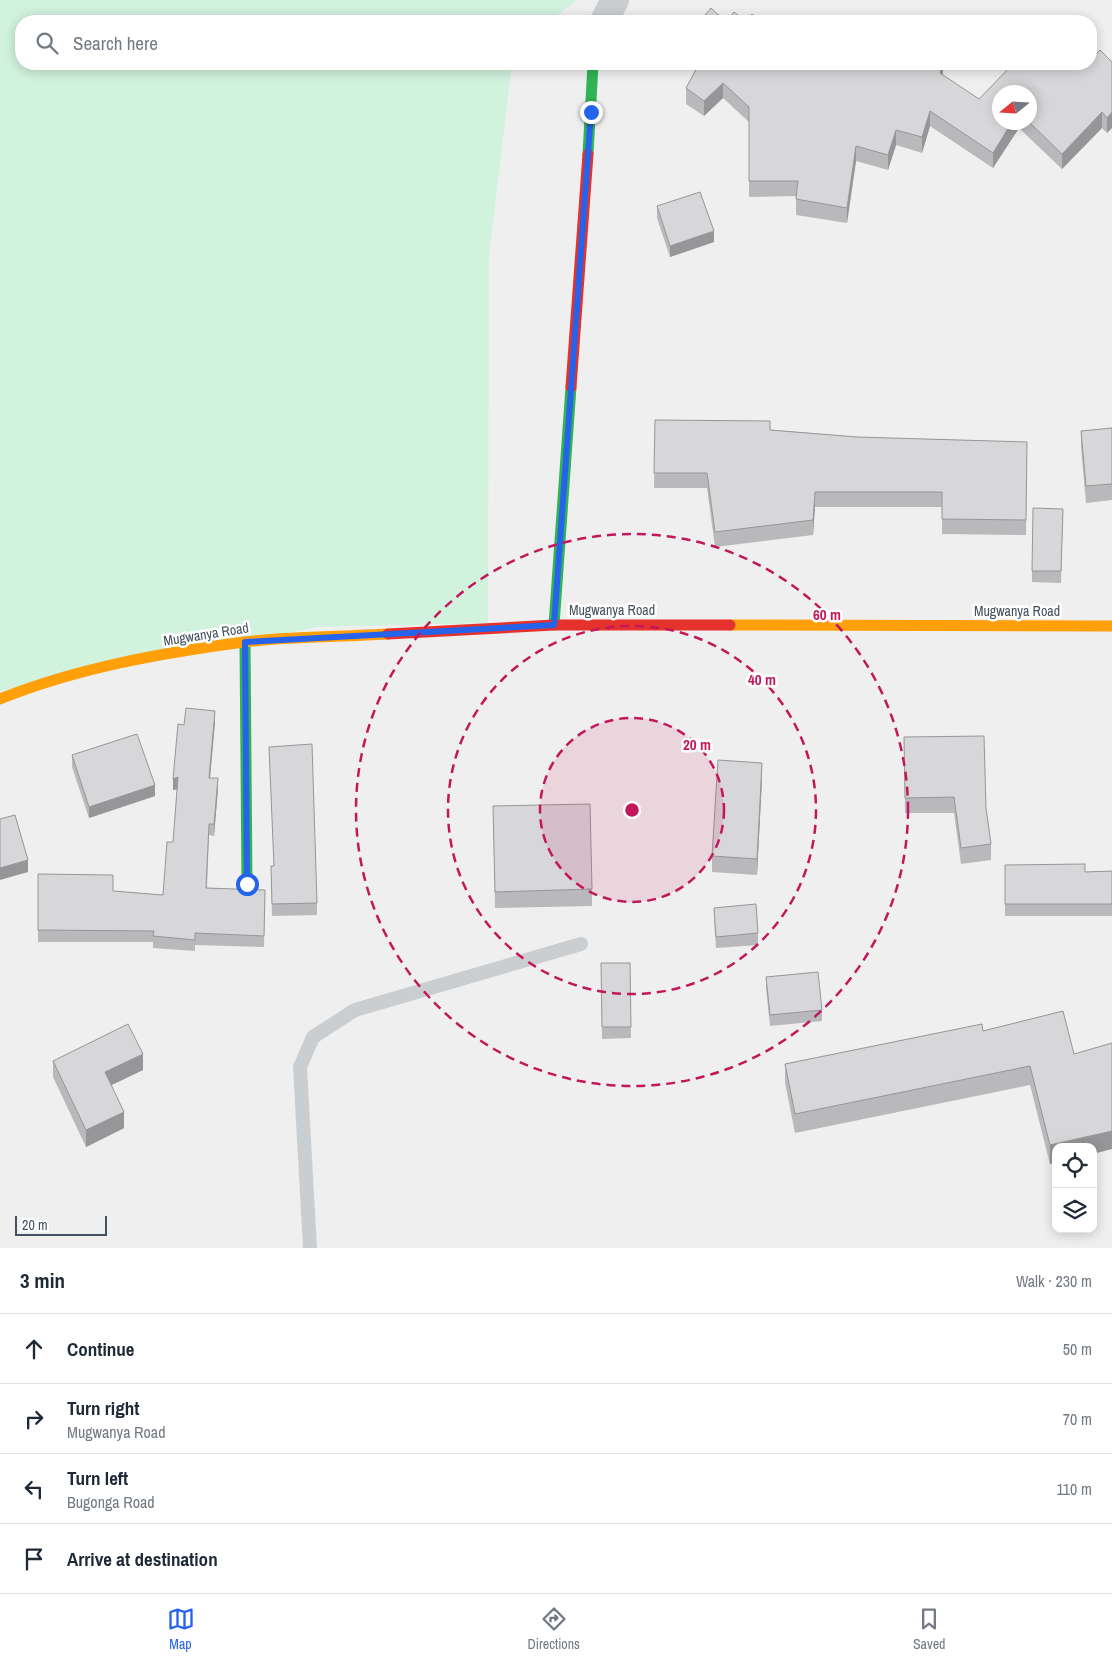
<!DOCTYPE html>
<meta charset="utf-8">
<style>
body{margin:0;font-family:"Archivo Narrow",sans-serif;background:#f6f6f7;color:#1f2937}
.controls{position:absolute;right:15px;bottom:15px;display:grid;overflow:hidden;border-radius:10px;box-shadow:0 2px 12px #0003}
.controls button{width:45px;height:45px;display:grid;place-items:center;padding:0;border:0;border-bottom:1px solid #e0e1e3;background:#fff;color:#1f2937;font:25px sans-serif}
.compass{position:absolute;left:992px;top:85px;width:45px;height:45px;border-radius:50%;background:#fff;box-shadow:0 2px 12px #0003;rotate:252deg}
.scale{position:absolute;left:15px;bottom:12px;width:92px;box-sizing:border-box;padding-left:5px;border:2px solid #44515e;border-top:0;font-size:14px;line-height:18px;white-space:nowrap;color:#44515e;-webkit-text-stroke:4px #fff;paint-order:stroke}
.stop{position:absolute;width:15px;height:15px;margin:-11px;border:4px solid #2563eb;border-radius:50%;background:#fff}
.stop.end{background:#2563eb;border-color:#fff;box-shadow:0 1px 5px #0008}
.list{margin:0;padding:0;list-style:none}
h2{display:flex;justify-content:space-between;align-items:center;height:65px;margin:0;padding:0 20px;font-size:21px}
h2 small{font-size:16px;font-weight:400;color:#747a83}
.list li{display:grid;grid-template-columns:32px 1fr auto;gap:15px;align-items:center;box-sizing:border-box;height:70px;padding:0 20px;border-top:1px solid #e0e1e3}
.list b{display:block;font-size:19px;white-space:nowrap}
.list p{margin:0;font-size:16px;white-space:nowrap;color:#747a83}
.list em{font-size:16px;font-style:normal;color:#747a83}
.icon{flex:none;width:28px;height:28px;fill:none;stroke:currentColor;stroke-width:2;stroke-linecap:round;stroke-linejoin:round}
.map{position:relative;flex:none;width:1112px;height:1248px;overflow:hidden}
.search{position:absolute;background:#fff;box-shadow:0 2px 12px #0003;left:15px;right:15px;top:15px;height:55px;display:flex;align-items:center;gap:12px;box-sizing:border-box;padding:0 18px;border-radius:20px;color:#747a83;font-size:19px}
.sheet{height:345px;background:#fff}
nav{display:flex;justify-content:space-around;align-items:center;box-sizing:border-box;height:70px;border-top:1px solid #e0e1e3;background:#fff;font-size:14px;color:#747a83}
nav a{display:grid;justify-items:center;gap:2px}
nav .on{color:#2563eb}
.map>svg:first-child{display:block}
.green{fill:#d1f2dd}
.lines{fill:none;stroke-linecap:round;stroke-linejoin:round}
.lane{stroke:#cbced0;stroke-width:14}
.street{stroke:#cbced0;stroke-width:28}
.fast{stroke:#30b455;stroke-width:11}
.slow{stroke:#ff9f0a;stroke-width:11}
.jam{stroke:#e5322d;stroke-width:11}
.wall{fill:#b9b9bb;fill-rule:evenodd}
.shaded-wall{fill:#969698}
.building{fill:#d7d7d9;stroke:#969698}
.route{stroke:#2563eb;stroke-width:6}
.ring{fill:none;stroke:#c2185b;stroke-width:2.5;stroke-dasharray:9 6}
.labels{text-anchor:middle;stroke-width:5;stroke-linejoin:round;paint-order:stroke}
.street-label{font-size:14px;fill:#44515e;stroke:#fff}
.centre{fill:#c2185b;stroke:#fff;stroke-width:2.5}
.ring-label{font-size:15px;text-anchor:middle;font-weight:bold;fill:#c2185b;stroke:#fff;stroke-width:5;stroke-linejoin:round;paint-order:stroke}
</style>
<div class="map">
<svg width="1112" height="1248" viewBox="0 0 1112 1248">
<rect width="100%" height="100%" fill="#f0efef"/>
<path class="green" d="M 0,0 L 577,0 L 549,21 L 21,21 L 21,64 L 512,64 L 489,255 L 488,623 L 317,627 L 0,691 Z"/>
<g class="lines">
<path class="lane" d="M 310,1248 L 300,1067 L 313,1037 L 355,1010 L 581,944"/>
<path class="street" d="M 604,21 L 615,0"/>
<path class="fast" d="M 588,154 L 593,64
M 554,625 L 571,387
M 245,642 L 247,884"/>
<path class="slow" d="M 730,625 L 1112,626
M 0,699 C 77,668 161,653 244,642 C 291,636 340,637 388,634"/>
<path class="jam" d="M 571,387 L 588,154
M 388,634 L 554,625 L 730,625"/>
</g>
<path class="wall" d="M 1112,62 L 1107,133 L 1102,128 L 1062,169 L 1019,128 L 993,168 L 930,126 L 922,153 L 896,145 L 888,170 L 856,161 L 847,223 L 796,215 L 796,196 L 749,197 L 749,122 L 723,98 L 704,116 L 686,104 L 686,88 L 698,66 L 696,64 L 845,64 L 854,66 L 943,64 L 943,75 L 979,99 L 1086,65 ZM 1000,92 L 1030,122 L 1000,122 Z
M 657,206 L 714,242 L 670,257 L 657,218 Z
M 655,420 L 857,437 L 1027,442 L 1026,535 L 942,534 L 942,507 L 815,507 L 813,535 L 715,547 L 707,488 L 654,488 Z
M 1112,428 L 1112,500 L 1086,503 L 1081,447 L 1081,431 Z
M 1063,509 L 1061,583 L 1032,582 L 1032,571 Z
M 215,722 L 210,778 L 218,789 L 214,836 L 209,835 L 207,888 L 265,890 L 264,947 L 195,945 L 195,951 L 153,948 L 153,942 L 38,942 L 38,874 L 113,891 L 163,895 L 173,842 L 177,789 L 173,790 L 184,725 Z
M 904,737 L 986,808 L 991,844 L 991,860 L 961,864 L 954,813 L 905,813 Z
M 269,747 L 317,903 L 317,915 L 272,916 L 271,877 L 274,866 Z
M 72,755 L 155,796 L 89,818 L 72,767 Z
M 762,779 L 757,875 L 712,872 L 712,856 Z
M 493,806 L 592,889 L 592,906 L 495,908 Z
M 1005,865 L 1085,872 L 1112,871 L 1112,916 L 1005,916 Z
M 714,908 L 758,933 L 758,945 L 716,948 L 714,919 Z
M 601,963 L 630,963 L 631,1038 L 602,1039 Z
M 766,977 L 822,1010 L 822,1021 L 770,1026 L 766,988 Z
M 1063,1011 L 1056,1147 L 1056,1163 L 1050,1164 L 1030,1085 L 795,1133 L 785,1083 L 785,1064 L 983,1031 Z
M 53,1061 L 143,1070 L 112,1085 L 124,1128 L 86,1147 L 53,1077 Z"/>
<path class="shaded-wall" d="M 943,64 L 943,76 L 940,73 Z
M 723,83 L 723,98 L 704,116 L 704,101 Z
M 930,111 L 930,126 L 922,153 L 922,137 Z
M 1102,112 L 1102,128 L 1062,169 L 1062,154 Z
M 1112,112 L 1112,128 L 1107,133 L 1107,118 Z
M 1012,122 L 1019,122 L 1019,128 L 993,168 L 993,153 Z
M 896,130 L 896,145 L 888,170 L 888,155 Z
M 856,146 L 856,161 L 847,223 L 847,208 Z
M 714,231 L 714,242 L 670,257 L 670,246 Z
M 815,492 L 815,507 L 813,535 L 813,520 Z
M 215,711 L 215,722 L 209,789 L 209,778 Z
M 762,763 L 762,779 L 757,875 L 757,859 Z
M 178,777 L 178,789 L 173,790 L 173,779 Z
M 218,778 L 218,789 L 214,836 L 214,824 Z
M 155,785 L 155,796 L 89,818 L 89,807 Z
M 28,860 L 28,872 L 0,880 L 0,868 Z
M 143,1054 L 143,1070 L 105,1088 L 105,1072 Z
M 124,1112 L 124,1128 L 86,1147 L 86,1130 Z
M 1112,1131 L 1112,1149 L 1093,1154 L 1093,1147 L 1056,1147 L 1056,1163 L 1050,1164 L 1050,1145 Z"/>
<path class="building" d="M 711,8 L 725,21 L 700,21 Z
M 734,12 L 745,21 L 727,21 Z
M 752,14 L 760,21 L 746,21 Z
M 1100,50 L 1112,62 L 1112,112 L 1107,118 L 1102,112 L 1062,154 L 1029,122 L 1030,92 L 1000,92 L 1000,122 L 1012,122 L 993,153 L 930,111 L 922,137 L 896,130 L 888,155 L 856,146 L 847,208 L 796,199 L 798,181 L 749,181 L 749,107 L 723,83 L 704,101 L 686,88 L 699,64 L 845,64 L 854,66 L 855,64 L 943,64 L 940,73 L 979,99 L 1013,64 L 1085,64 L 1086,65 L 1087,64 L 1091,64 L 1091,60 Z
M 700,192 L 714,231 L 670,246 L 657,206 Z
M 655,420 L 770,421 L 770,430 L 857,437 L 1027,442 L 1026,520 L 942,519 L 942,492 L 815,492 L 813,520 L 715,532 L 707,473 L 654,473 Z
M 1112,428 L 1112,484 L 1086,486 L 1081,431 Z
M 1033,508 L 1063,509 L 1061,571 L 1032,571 Z
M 186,708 L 215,711 L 209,778 L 218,778 L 214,824 L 209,824 L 206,888 L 265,890 L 264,936 L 195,933 L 195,940 L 153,936 L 154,931 L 38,930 L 38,874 L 113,875 L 113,891 L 163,895 L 167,842 L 173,842 L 178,777 L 173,779 L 178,724 L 184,725 Z
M 137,734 L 155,785 L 89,807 L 72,755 Z
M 984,736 L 986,808 L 991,844 L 961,848 L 954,797 L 905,798 L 904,737 Z
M 312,744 L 317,903 L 272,904 L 271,866 L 274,866 L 269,747 Z
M 718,760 L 762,763 L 757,859 L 712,856 Z
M 590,804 L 592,889 L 495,892 L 493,806 Z
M 15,815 L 28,860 L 0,868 L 0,819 Z
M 1085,864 L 1085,872 L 1112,871 L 1112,904 L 1005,904 L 1005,865 Z
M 756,904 L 758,933 L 716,937 L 714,908 Z
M 601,963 L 630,963 L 631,1027 L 602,1027 Z
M 818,972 L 822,1010 L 770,1015 L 766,977 Z
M 1063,1011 L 1074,1054 L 1112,1043 L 1112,1131 L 1050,1145 L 1030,1066 L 795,1114 L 785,1064 L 982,1024 L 983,1031 Z
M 128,1024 L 143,1054 L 105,1072 L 124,1112 L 86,1130 L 53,1061 Z"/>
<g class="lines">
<path class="route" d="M 247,884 L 245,642 L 554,625 L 591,112"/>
</g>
<circle cx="632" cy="810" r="92" fill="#c2185b" fill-opacity=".12"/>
<g class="ring">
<circle cx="632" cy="810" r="92"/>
<circle cx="632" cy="810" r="184"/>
<circle cx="632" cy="810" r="276"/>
</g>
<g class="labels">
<g class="street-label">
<text x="612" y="615">Mugwanya Road</text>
<text x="1017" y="616">Mugwanya Road</text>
<text transform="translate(206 634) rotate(-9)" y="5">Mugwanya Road</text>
</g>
</g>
<circle cx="632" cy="810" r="8" class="centre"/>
<g class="ring-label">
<text x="827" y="620">60 m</text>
<text x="762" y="685">40 m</text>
<text x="697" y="750">20 m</text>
</g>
</svg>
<div class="controls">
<button><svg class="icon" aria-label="locate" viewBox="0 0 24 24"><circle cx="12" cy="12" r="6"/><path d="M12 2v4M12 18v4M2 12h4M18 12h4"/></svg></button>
<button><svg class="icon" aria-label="layers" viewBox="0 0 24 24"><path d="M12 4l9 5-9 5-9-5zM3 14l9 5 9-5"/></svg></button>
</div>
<svg class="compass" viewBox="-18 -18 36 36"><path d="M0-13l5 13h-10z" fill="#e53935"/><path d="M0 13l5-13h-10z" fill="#747a83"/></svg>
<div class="scale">20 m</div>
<div class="stop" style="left:247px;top:884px"></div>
<div class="stop end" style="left:591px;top:112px"></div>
<div class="search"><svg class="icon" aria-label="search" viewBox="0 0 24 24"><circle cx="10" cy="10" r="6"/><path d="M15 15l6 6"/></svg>Search here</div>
</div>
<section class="sheet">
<h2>3 min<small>Walk · 230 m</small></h2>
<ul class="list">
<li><svg class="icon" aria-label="ahead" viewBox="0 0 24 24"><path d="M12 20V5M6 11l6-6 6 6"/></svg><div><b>Continue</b></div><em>50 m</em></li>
<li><svg class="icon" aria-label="right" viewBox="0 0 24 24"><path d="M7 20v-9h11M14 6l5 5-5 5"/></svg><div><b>Turn right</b><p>Mugwanya Road</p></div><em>70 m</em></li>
<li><svg class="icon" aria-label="left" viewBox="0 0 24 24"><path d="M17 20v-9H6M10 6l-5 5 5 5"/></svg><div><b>Turn left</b><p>Bugonga Road</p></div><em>110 m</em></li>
<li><svg class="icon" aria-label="arrive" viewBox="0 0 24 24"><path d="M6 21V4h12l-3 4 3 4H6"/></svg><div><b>Arrive at destination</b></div></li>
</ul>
</section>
<nav>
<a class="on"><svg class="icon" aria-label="map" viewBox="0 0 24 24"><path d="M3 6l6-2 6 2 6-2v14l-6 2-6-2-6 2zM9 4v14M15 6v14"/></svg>Map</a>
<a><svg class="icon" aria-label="directions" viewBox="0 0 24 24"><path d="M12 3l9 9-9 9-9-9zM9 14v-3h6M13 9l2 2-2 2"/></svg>Directions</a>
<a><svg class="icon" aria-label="saved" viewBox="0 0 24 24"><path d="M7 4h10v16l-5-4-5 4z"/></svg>Saved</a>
</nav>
